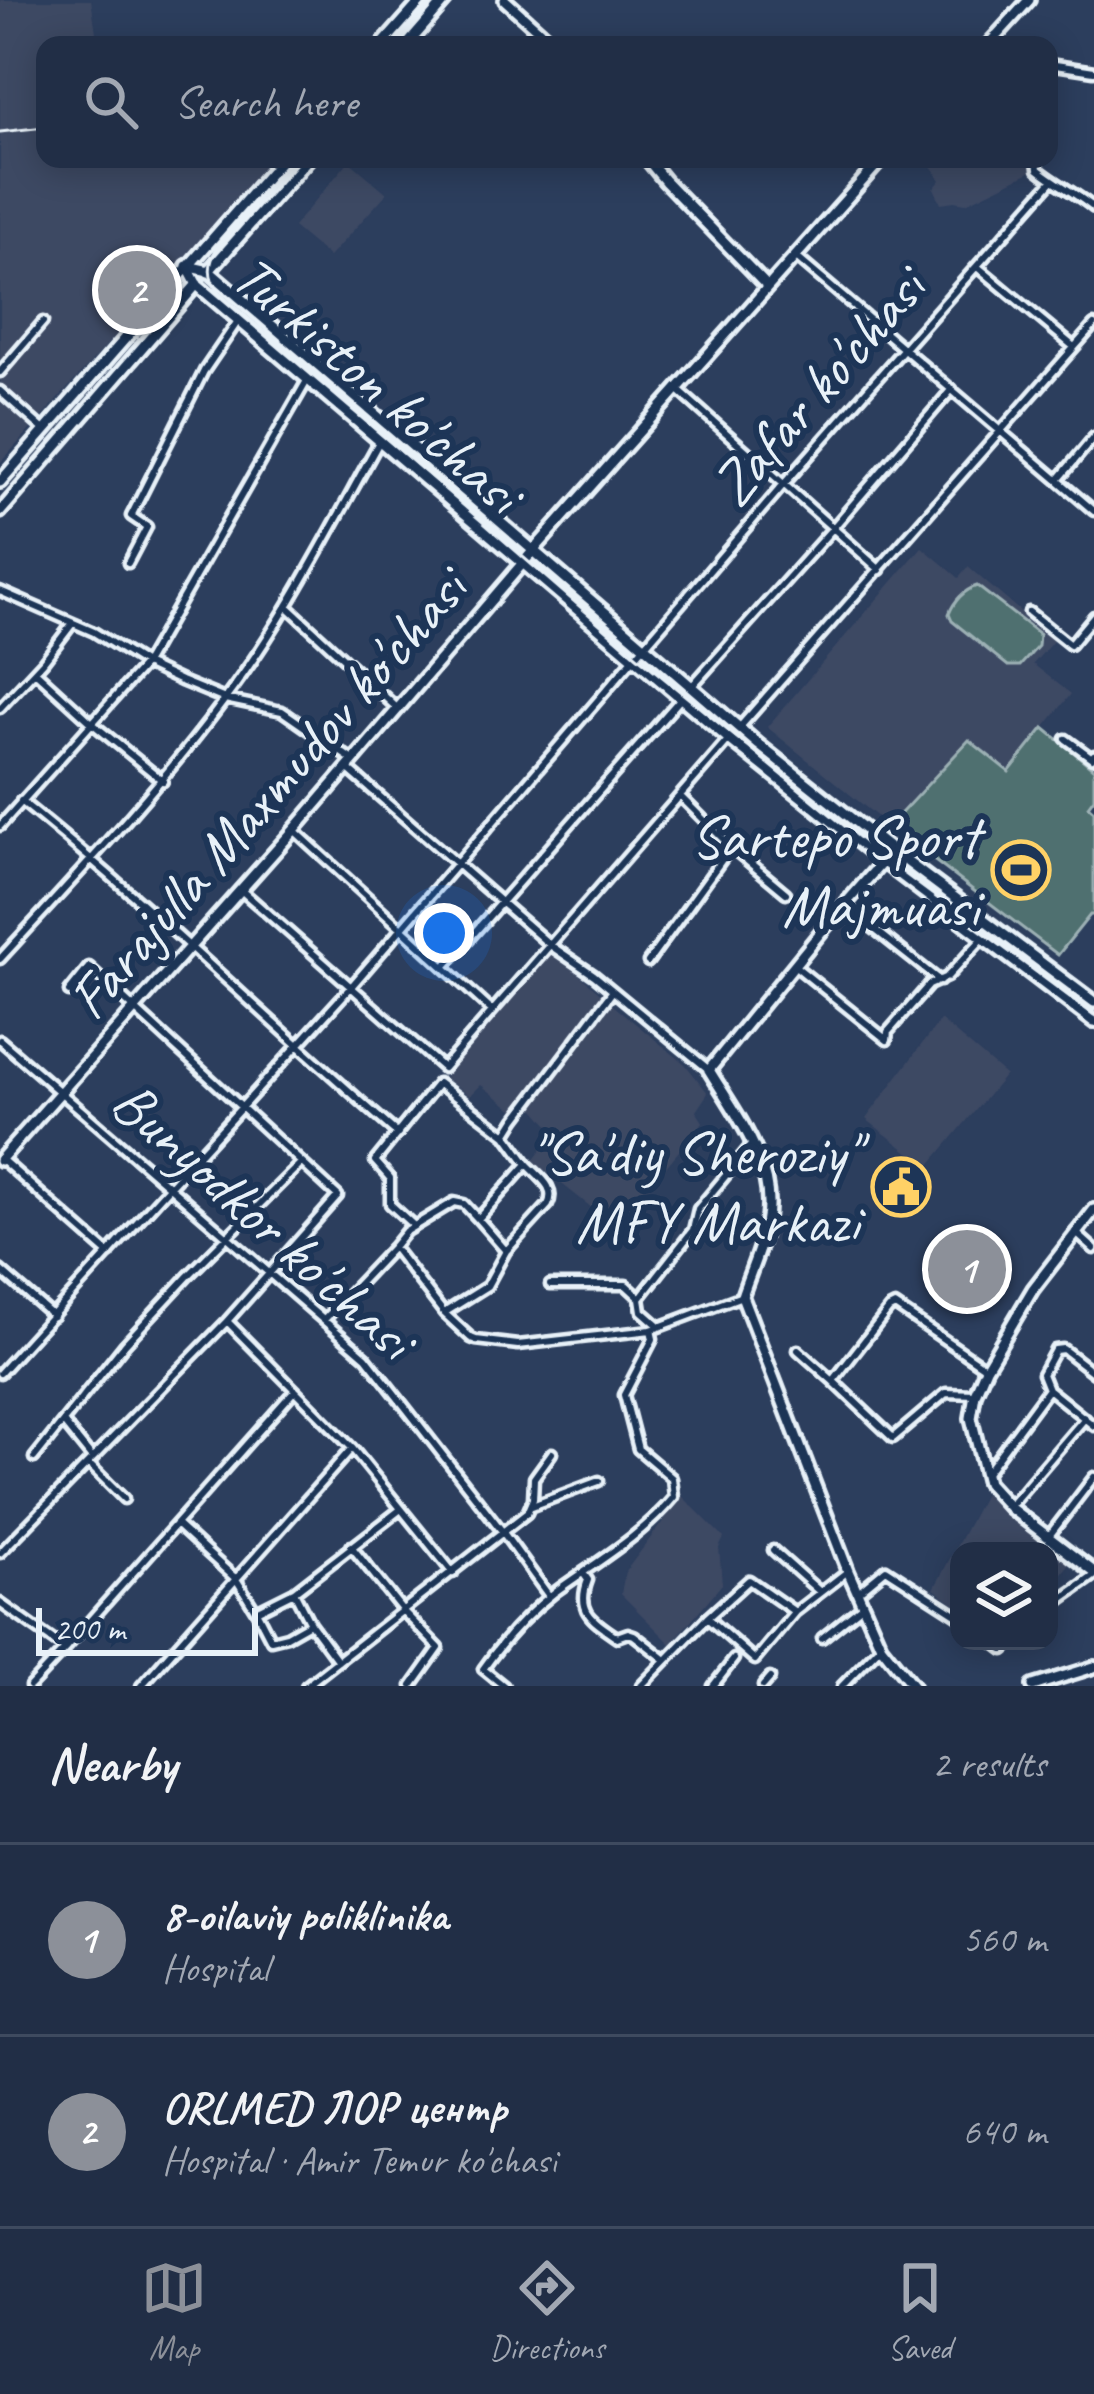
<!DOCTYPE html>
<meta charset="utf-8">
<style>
body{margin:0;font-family:Caveat,sans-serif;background:#29364d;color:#f1f3f6}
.controls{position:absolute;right:36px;bottom:36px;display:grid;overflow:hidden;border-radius:24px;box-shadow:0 6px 30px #0003}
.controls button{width:108px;height:108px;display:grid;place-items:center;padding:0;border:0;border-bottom:3px solid #3e4a5f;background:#212e46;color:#f1f3f6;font:60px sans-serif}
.scale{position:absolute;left:36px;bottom:30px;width:222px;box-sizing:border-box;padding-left:12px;border:6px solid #e8f1f8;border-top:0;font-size:33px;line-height:42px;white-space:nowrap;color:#e8f1f8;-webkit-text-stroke:9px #1d3557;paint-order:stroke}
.you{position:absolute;left:444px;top:933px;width:42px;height:42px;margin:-30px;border:9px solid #fff;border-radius:50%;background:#1a73e8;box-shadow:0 0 0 18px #1a73e833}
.badge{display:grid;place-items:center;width:78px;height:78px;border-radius:50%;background:#8c9099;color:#fff;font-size:39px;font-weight:700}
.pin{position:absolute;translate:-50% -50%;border:6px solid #fff;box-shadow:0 3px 12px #0006}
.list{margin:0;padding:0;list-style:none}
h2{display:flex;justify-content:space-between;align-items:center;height:156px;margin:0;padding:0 48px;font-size:51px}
h2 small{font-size:39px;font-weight:400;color:#a2a8b3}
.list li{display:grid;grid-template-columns:78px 1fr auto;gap:36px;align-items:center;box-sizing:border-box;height:192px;padding:0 48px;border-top:3px solid #3e4a5f}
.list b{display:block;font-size:45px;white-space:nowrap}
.list p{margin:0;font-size:39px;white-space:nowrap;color:#a2a8b3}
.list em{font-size:39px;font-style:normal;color:#a2a8b3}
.icon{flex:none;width:66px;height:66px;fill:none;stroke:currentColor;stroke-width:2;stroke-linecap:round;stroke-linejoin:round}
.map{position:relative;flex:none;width:1094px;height:1686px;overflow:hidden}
.search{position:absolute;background:#212e46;box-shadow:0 6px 30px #0003;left:36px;right:36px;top:36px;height:132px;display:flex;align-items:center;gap:30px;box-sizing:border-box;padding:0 42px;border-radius:24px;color:#a2a8b3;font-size:45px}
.sheet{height:540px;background:#212e46}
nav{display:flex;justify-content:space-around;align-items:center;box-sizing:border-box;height:168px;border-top:3px solid #3e4a5f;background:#212e46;font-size:33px;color:#a2a8b3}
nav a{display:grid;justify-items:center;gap:6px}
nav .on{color:#8c9099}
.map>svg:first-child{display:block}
.built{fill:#3e4964}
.green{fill:#4f6f6f;stroke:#9cb0b4;stroke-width:3}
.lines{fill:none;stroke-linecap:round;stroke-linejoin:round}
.street-casing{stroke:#e8f1f8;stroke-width:15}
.secondary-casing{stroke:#e8f1f8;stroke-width:18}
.street{stroke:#1d3557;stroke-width:6}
.secondary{stroke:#1d3557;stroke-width:9}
.tram{stroke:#e8f1f8;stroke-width:3}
.rail{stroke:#e8f1f8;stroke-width:3}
.labels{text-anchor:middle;stroke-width:12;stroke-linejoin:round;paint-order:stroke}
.street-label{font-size:60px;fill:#e8f1f8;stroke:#1d3557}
.poi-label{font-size:60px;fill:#e8f1f8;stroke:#1d3557;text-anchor:end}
</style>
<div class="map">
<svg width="1094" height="1686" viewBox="0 0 1094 1686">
<rect width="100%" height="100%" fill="#2c3e5d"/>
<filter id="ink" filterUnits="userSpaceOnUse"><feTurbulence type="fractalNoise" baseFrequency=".00833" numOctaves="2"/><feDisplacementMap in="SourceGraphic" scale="24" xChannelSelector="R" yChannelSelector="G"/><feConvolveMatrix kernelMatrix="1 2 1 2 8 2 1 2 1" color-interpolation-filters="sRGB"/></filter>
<g filter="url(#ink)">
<path class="built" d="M 0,0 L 91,0 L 98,45 L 45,45 L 45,159 L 275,159 L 0,463 Z
M 926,159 L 1033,159 L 1034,170 L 966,203 L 954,201 L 941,203 L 934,188 L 941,180 Z
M 349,161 L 387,193 L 329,257 L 293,227 Z
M 922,547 L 959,578 L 968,567 L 1054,640 L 1033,664 L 1071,694 L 1009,772 L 969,740 L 889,826 L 767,727 Z
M 553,952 L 605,997 L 514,1110 L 481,1085 L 470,1096 L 444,1078 Z
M 609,1002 L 685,1064 L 708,1093 L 696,1111 L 703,1122 L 616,1227 L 533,1161 L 555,1132 L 530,1103 Z
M 940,1020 L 1005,1075 L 928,1167 L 866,1119 Z
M 984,1494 L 1071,1562 L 1049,1589 L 1049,1551 L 959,1551 L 959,1607 L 934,1589 Z
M 682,1496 L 724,1538 L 719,1548 L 722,1584 L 671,1644 L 621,1594 L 625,1572 Z"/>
<path class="green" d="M 977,586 L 1039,634 L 1038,646 L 1020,666 L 1008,666 L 952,621 L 949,614 C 954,601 964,590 977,586 Z
M 1044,728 L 1094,769 L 1094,798 L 1088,806 L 1094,811 L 1094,915 L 1090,915 L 1058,955 L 889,826 L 969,740 L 1009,772 Z"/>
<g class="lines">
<g class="street-casing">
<path id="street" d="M 1049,64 L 1094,71
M 1037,159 L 1038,169 C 1056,184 1076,193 1094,208
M 795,256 L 1094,511
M 978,267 L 1074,347
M 0,372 L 43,322
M 677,389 L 880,570
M 0,391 L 44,430
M 1058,480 L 1094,437
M 128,563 L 147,527 L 131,516 L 204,371 L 238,321
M 0,591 L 94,632 L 145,664 L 181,681 L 225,699 L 282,711 L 354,761
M 287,606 L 398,709
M 1029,612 L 1070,645 L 1094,616
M 35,671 L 93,724 L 163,781
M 691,687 L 832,529 L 952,389
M 0,708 L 43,662 L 72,624
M 739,728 L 1094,325
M 1066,739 L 1092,758 L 1094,755
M 347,768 L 550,945 L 594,975 L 708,1069
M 680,796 L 731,847 L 786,893
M 21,801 C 152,906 271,1024 398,1134
M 0,826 L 145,664 L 308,379
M 294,830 L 491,1010
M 242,891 L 443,1068 L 729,739
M 844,905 L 940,981
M 0,959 C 77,875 155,793 223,702 C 284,621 330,530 379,442
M 648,962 L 731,847
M 794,965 L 887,1040 L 888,1032 L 929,985 L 947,977 L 983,938
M 444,967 L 682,697
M 0,1040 L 366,1357 L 502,1531 L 549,1596
M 0,1158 L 109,1254
M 527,1164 L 506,1135 L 516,1119 L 612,992
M 478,1219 L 506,1251
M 414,1226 L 390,1204 L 390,1178 L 375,1161 L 438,1083 L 506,1135
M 1075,1232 L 1094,1249
M 393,1247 L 406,1231 L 454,1202 L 464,1204 L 478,1219 L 527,1164 C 539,1177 557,1187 548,1205 L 506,1251 L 487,1286 L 444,1313
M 0,1270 L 53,1316
M 550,1285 L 626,1285 L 640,1298 L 642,1311 L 659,1326
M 640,1298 L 693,1230 L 698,1209 L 752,1144
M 324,1320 L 393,1247 L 444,1313 L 471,1338 L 476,1340 L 518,1345 L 651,1330 L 742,1296
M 798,1350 L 833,1381 L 889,1309 L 895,1306 L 986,1368
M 0,1373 L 350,988 L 784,484 L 1052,181
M 1094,1373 L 1063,1349 L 1055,1350 L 1042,1374 L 1048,1389 L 1094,1426
M 833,1381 L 893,1438 L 946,1393 L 975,1394
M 295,1390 L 352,1448 L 453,1573
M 63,1422 L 92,1458
M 352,1448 L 236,1579 L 256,1611 L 294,1592 L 401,1509
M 34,1458 L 125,1344 L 188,1276 L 301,1163
M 88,1463 L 124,1499
M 986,1473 L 1048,1389
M 532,1506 L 599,1481
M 1009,1507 L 1085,1418
M 1049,1536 L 1094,1477
M 351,1546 L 403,1611 L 439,1648 L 412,1686
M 773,1550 L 820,1592
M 0,1553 L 227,1321 L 338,1196 L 89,967 L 69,992
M 583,1573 L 588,1580 C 576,1611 592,1620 617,1637 L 628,1633 L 634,1635 L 666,1660
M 294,1592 L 310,1623
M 858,1592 L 886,1569 L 959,1616
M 0,1603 L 65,1649 L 295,1390 L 227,1321
M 1049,1608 L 1094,1576
M 256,1611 L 271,1640 L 287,1636 L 310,1623 L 338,1661
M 795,1612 L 848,1571
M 822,1638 L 861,1607
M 992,1641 L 1004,1650 L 1014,1641
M 30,1686 L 65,1649
M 141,1686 L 236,1579 L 176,1524
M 306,1686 L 527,1513 L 533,1499 L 534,1478 L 552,1453
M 504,1686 L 483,1669 C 502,1642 528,1613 555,1592 C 595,1563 642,1536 674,1497 L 672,1478 L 638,1449 L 624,1395 L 653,1339 L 651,1330
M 641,1686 L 707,1618 L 749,1580 L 795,1612 L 755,1660 L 707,1618
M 713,1686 L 734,1659
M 763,1686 L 770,1678
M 842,1686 L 881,1646"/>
</g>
<g class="secondary-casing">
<path id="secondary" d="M 505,0 L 555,45
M 382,45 L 422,0
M 407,45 L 446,0
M 988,45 L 1029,0
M 647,159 L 665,181 L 767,286
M 187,266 L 197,285 L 729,739 L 882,861 L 1094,1022
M 187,266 L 209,271 L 759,745 L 890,849 L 1094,1002
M 208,272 L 308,159
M 0,482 L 282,159
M 0,512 L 197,284
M 885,859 L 825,927 L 709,1070 C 737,1116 778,1168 766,1224 C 761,1249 750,1272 742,1296 L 848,1571 L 881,1646 L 913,1686
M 0,1160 L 294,830 L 540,543 L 882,159
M 1094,1210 L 1033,1289 L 986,1368 L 975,1394 L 971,1418 L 987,1483 L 1009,1507 L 1094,1572
M 1033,1686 L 1094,1667"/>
</g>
<use href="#street" class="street"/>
<use href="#secondary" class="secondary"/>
<path class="tram" d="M 394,45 L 433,0
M 295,159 L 218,246 C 208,263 207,277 219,293 L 637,656 L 885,859 L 1094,1015"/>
<path class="rail" d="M 0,132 L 45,127"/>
</g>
</g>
<defs>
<g id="stadium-ring" transform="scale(3)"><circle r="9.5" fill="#1d3557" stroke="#ffd166" stroke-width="1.5"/><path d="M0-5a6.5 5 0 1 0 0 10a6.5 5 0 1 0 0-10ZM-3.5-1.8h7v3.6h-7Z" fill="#ffd166"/></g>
<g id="civic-ring" transform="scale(3)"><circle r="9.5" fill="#1d3557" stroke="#ffd166" stroke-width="1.5"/><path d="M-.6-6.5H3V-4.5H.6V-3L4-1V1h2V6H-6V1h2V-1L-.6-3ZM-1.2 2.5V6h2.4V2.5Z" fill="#ffd166"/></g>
</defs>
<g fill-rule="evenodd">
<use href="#stadium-ring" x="1021" y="870"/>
<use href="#civic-ring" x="901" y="1187"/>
</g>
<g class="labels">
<g class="street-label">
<text transform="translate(378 383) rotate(41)" y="21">Turkiston ko'chasi</text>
<text transform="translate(817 386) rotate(-49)" y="21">Zafar ko'chasi</text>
<text transform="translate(266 793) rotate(-49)" y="21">Farajulla Maxmudov ko'chasi</text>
<text transform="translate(264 1219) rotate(42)" y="21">Bunyodkor ko'chasi</text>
</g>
<g class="poi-label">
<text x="979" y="857">Sartepo Sport<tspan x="979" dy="69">Majmuasi</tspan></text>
<text x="859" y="1173">"Sa'diy Sheroziy"<tspan x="859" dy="69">MFY Markazi</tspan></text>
</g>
</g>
</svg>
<div class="controls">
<button><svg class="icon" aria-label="layers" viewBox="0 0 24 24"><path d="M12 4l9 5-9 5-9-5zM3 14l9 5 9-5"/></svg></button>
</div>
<div class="scale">200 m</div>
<div class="you"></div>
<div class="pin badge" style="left:967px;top:1269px">1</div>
<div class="pin badge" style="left:137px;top:290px">2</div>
<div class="search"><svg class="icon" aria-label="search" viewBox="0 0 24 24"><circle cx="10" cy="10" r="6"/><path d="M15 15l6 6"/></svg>Search here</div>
</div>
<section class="sheet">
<h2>Nearby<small>2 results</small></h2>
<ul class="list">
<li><span class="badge">1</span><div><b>8-oilaviy poliklinika</b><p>Hospital</p></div><em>560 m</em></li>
<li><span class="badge">2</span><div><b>ORLMED ЛОР центр</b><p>Hospital · Amir Temur ko'chasi</p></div><em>640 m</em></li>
</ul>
</section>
<nav>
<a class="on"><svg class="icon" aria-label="map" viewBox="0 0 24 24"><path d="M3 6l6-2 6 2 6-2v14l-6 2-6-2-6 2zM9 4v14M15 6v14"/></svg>Map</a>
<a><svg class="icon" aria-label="directions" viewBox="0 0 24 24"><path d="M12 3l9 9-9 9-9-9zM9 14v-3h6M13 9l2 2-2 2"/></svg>Directions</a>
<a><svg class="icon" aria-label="saved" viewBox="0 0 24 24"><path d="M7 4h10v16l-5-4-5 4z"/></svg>Saved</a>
</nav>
